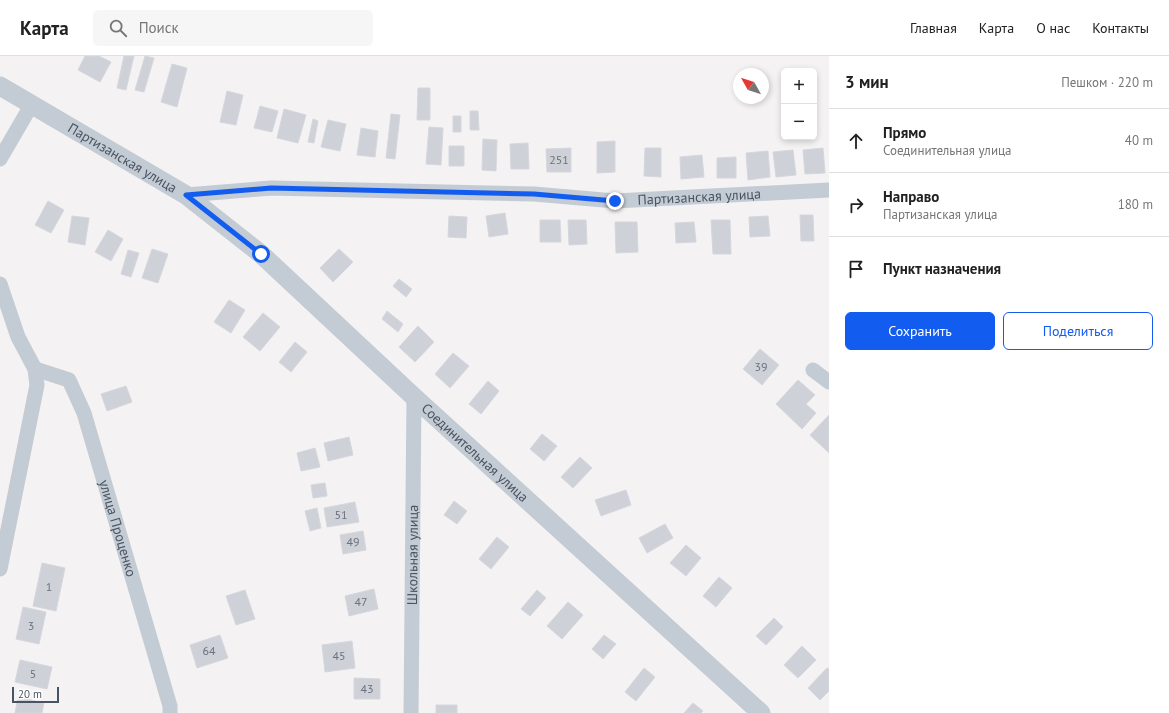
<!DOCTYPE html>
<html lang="ru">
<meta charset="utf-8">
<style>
body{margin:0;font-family:"PT Sans",sans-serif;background:#f6f6f6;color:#222}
.controls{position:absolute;right:12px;top:12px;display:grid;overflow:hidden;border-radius:6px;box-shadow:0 2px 6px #0003}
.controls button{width:36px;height:36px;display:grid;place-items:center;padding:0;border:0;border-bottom:1px solid #e0e0e0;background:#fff;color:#222;font:20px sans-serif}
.compass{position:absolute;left:733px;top:12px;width:36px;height:36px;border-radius:50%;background:#fff;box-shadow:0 2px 6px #0003;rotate:309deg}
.scale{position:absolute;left:12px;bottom:10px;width:47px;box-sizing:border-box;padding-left:4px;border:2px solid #495361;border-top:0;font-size:11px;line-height:14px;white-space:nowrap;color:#495361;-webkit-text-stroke:3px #fff;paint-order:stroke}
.stop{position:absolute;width:12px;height:12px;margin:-9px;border:3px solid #125cef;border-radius:50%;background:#fff}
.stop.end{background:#125cef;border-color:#fff;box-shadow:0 1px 4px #0008}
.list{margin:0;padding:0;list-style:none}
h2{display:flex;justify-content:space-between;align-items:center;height:52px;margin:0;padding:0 16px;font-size:17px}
h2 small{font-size:13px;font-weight:400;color:#767676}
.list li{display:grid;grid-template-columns:26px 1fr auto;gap:12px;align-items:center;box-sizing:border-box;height:64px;padding:0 16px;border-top:1px solid #e0e0e0}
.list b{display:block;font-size:15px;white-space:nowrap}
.list p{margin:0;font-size:13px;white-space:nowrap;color:#767676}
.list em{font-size:13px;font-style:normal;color:#767676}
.actions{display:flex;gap:8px;padding:12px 16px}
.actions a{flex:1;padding:9px 0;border:1px solid #125cef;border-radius:6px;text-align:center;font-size:14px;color:#125cef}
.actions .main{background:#125cef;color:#fff}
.icon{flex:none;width:22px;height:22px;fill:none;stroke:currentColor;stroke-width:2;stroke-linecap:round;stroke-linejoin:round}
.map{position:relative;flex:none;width:829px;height:657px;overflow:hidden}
header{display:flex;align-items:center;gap:24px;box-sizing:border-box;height:56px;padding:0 20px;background:#fff;border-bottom:1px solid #e0e0e0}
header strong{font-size:19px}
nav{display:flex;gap:22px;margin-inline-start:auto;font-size:14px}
.search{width:280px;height:36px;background:#f6f6f6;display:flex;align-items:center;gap:10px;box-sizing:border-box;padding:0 14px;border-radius:6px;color:#767676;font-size:15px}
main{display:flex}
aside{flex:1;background:#fff}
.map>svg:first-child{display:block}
.building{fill:#ced1d7;stroke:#d6d7de}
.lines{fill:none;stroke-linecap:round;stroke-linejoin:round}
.minor{stroke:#c3cbd4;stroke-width:15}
.tertiary{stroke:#c3cbd4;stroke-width:19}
.route{stroke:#125cef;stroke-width:5}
.labels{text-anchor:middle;stroke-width:3.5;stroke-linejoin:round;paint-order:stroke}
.number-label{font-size:12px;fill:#6a727e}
.street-label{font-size:14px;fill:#495361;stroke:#fff}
</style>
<header>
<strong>Карта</strong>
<div class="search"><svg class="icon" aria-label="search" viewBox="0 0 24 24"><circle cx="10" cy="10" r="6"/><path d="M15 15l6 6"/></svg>Поиск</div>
<nav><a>Главная</a><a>Карта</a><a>О нас</a><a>Контакты</a></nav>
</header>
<main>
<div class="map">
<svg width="829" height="657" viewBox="0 0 829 657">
<rect width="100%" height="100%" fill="#f4f2f2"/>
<path class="building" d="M 85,0 L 99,0 L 111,6 L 100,26 L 78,14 Z
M 124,0 L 134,0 L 126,34 L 117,32 Z
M 145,0 L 154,2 L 144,36 L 135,34 Z
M 172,8 L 187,12 L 177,51 L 161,46 Z
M 418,32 L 430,32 L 430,64 L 417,64 Z
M 227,35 L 243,39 L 236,69 L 220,66 Z
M 260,50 L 278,55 L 272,76 L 254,72 Z
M 284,53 L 306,59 L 298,87 L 277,82 Z
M 470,55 L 478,55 L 479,74 L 470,74 Z
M 391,58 L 400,59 L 395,103 L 386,102 Z
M 453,60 L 461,60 L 461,76 L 453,76 Z
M 313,63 L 318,65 L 314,87 L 308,86 Z
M 328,64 L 346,68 L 340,95 L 321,91 Z
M 429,71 L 443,72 L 441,109 L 426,108 Z
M 361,72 L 378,75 L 375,101 L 357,99 Z
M 483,83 L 497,84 L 496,115 L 482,114 Z
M 615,85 L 615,116 L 597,117 L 597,86 Z
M 528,87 L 529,113 L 511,113 L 510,88 Z
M 449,90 L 464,90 L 464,110 L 449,110 Z
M 571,92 L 571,116 L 547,116 L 546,93 Z
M 645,92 L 661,92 L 661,121 L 644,120 Z
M 823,92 L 825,117 L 805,118 L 803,94 Z
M 793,94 L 796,119 L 776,121 L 773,96 Z
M 768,95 L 770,121 L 748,124 L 746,97 Z
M 702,99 L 704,121 L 681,123 L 680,101 Z
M 736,101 L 736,122 L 717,122 L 717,102 Z
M 48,145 L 64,154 L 51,177 L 35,169 Z
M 505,157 L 508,178 L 489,181 L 486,160 Z
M 800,159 L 813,159 L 814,185 L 801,185 Z
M 72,160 L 89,162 L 85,189 L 68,186 Z
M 449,160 L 467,161 L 466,182 L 448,181 Z
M 768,160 L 770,180 L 750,181 L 749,161 Z
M 540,164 L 560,164 L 561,186 L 540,186 Z
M 568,164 L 586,164 L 587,188 L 569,189 Z
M 711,164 L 730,164 L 731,198 L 713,198 Z
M 615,166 L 637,166 L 638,196 L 616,197 Z
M 694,166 L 696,186 L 676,187 L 675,167 Z
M 108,174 L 123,183 L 111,205 L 95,196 Z
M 152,193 L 168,198 L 158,227 L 142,222 Z
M 339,193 L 353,206 L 333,226 L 320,212 Z
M 128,194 L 139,197 L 131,221 L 121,218 Z
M 399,223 L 412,233 L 406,241 L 393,230 Z
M 229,244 L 245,254 L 231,277 L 214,266 Z
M 387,255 L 403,268 L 398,276 L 382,263 Z
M 263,257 L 280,271 L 260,295 L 243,281 Z
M 418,270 L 434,286 L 415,306 L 399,291 Z
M 295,286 L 307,296 L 291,316 L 279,306 Z
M 760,293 L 779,309 L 762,329 L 743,313 Z
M 453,297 L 469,310 L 450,332 L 435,318 Z
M 798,324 L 815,339 L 806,348 L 816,357 L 802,373 L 776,348 Z
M 488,325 L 499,335 L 481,358 L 469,348 Z
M 126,330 L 132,346 L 107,355 L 101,338 Z
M 829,359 L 829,397 L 810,379 Z
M 542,378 L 557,390 L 544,405 L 530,393 Z
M 349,381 L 353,399 L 328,405 L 324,387 Z
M 315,392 L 320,411 L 301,415 L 297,397 Z
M 580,401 L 592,412 L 573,432 L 561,421 Z
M 325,427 L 327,440 L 313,442 L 311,429 Z
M 626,434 L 631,449 L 601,460 L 595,444 Z
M 454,445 L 467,455 L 457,468 L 444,459 Z
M 355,446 L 359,466 L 327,471 L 324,452 Z
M 317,452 L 321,472 L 310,475 L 305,455 Z
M 665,468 L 673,482 L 647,497 L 639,482 Z
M 363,475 L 366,494 L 343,498 L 340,479 Z
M 497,481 L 509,491 L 491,513 L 479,503 Z
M 686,489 L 701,502 L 686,520 L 670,507 Z
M 42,507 L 65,512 L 56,555 L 33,550 Z
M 719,521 L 732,532 L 716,551 L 703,540 Z
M 374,533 L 378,553 L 349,560 L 345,540 Z
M 245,534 L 255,563 L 236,569 L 226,540 Z
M 537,534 L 546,542 L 530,560 L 521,553 Z
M 568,546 L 583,559 L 562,583 L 547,570 Z
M 23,551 L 46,556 L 39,588 L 16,583 Z
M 774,562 L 783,571 L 766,589 L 756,580 Z
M 220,579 L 228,602 L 197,612 L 190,589 Z
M 604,579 L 616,588 L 603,603 L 592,593 Z
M 352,585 L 355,612 L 325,616 L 322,589 Z
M 802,590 L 816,604 L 798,622 L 784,609 Z
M 20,604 L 52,611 L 47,633 L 15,626 Z
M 644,612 L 655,621 L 636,645 L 625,636 Z
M 827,612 L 829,613 L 829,635 L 820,644 L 808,632 Z
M 354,622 L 380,623 L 380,643 L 354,643 Z
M 18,641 L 44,647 L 42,657 L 15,657 Z
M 693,647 L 703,655 L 701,657 L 684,657 Z
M 436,649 L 457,649 L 457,657 L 436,657 Z"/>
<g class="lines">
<g class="minor">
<path d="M 0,103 L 32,48"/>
<path id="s1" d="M 186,139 L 271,132 L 534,138 L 615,145 L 829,134"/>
<path d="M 0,228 L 18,281 L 35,313 L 37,329 L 0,513"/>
<path id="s2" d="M 35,313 L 69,324 L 84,357 L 170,650 L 170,657"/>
<path d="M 813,314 L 829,326"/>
<path id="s3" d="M 411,657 L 414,341"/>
</g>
<path class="tertiary" id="s4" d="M 0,30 L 186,139 L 261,198 L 414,341 L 761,657"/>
</g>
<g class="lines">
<path class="route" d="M 261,198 L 186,139 L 271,132 L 534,138 L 615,145"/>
</g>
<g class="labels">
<g class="number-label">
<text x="559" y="108">251</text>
<text x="761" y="315">39</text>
<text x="341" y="463">51</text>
<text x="353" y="490">49</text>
<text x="49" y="535">1</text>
<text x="361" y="550">47</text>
<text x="31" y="574">3</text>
<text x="209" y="599">64</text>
<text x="339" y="604">45</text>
<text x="33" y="622">5</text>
<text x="367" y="637">43</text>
</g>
<g class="street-label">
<text dy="5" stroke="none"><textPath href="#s4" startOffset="142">Партизанская улица</textPath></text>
<text dy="5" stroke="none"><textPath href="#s1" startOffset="514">Партизанская улица</textPath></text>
<text dy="5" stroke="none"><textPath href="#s4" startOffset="603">Соединительная улица</textPath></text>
<text dy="5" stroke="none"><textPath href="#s2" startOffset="192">улица Проценко</textPath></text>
<text dy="5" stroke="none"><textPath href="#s3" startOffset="158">Школьная улица</textPath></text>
</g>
</g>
</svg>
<div class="controls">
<button>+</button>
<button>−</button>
</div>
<svg class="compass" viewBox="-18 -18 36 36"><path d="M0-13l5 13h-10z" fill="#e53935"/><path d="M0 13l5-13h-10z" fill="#767676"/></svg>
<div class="scale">20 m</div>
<div class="stop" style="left:261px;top:198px"></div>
<div class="stop end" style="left:615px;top:145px"></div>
</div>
<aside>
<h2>3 мин<small>Пешком · 220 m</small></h2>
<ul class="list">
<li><svg class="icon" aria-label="ahead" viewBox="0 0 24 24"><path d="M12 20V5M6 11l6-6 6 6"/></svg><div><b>Прямо</b><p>Соединительная улица</p></div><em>40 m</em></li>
<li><svg class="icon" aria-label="right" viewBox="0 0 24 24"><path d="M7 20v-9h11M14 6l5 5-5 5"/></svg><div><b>Направо</b><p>Партизанская улица</p></div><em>180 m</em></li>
<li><svg class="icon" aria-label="arrive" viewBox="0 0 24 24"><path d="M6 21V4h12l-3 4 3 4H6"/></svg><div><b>Пункт назначения</b></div></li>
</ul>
<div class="actions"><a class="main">Сохранить</a><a>Поделиться</a></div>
</aside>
</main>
